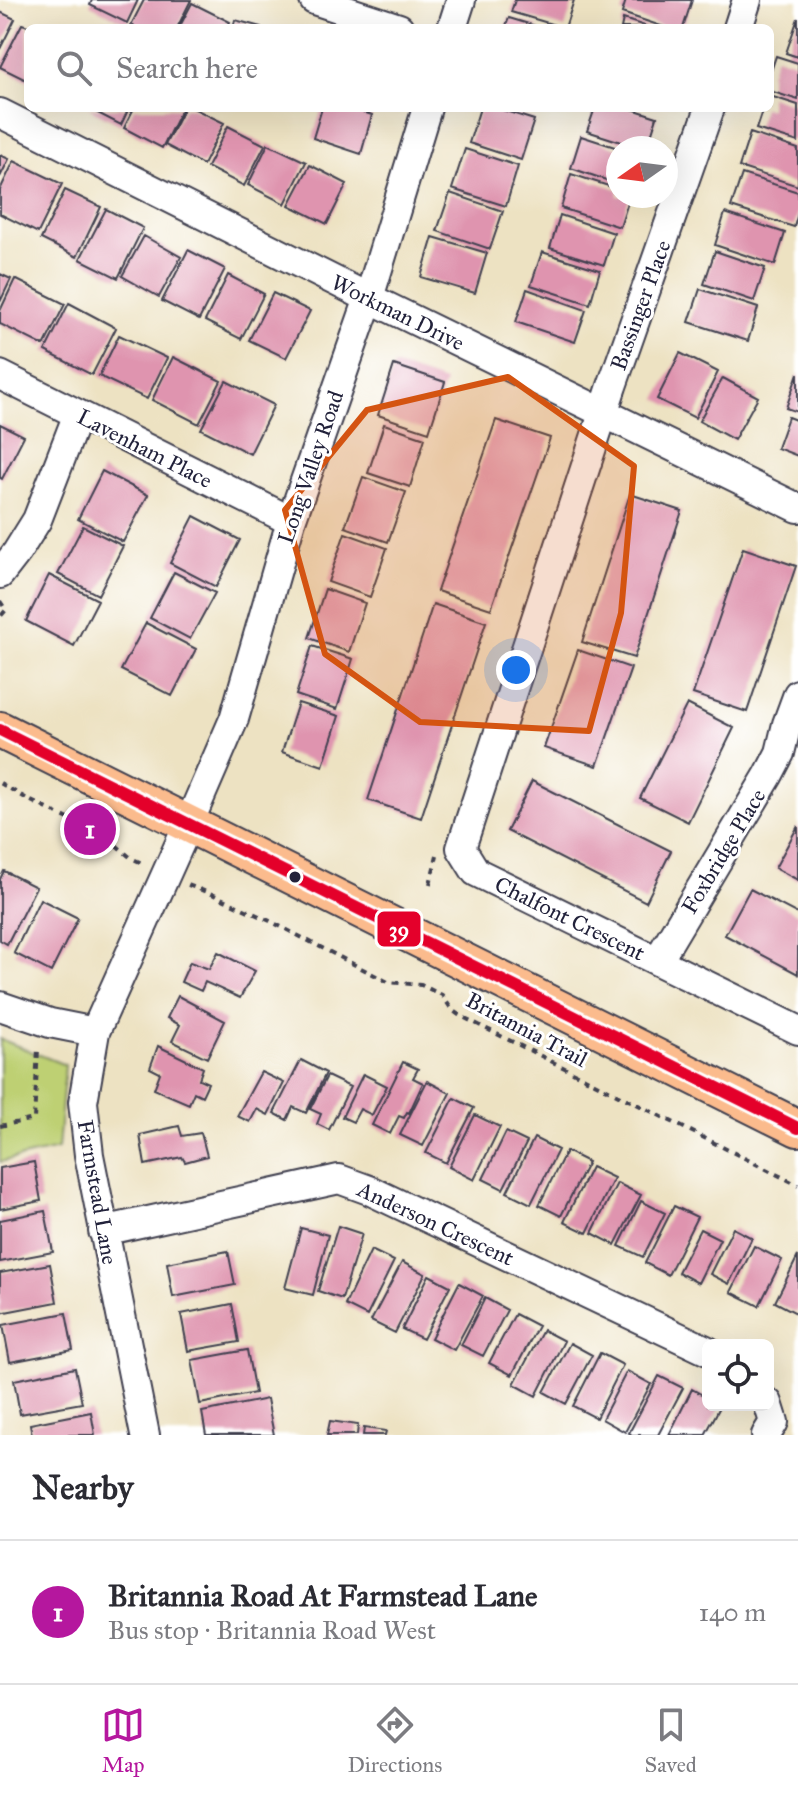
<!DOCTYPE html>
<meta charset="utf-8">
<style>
body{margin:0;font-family:"IM FELL Great Primer",serif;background:#f7f7f7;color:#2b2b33}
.controls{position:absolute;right:24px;bottom:24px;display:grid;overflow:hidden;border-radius:12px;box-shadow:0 8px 32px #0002}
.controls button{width:72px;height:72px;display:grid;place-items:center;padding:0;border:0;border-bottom:2px solid #e1e1e2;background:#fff;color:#2b2b33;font:40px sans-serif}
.compass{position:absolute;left:606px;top:136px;width:72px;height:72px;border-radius:50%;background:#fff;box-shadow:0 8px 32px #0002;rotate:256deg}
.you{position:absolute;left:516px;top:670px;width:28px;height:28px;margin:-20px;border:6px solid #fff;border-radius:50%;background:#1a73e8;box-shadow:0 0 0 12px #1a73e833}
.badge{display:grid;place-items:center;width:52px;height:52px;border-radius:50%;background:#b5179e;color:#fff;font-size:26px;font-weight:700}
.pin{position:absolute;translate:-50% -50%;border:4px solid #fff;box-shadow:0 2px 8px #0006}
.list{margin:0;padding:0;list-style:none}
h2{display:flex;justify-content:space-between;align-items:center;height:104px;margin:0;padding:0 32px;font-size:34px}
h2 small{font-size:26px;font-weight:400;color:#7c7c81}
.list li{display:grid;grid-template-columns:52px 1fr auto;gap:24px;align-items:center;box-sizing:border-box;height:144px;padding:0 32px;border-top:2px solid #e1e1e2}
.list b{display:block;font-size:30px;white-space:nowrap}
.list p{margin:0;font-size:26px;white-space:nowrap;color:#7c7c81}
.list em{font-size:26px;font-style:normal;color:#7c7c81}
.icon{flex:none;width:44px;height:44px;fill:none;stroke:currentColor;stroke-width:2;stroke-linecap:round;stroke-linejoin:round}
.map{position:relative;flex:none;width:798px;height:1435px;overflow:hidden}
.search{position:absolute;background:#fff;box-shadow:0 8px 32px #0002;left:24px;right:24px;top:24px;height:88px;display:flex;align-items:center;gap:20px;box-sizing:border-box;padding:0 28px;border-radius:12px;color:#7c7c81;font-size:30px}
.sheet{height:248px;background:#fff}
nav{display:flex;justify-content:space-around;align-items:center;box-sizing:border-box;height:112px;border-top:2px solid #e1e1e2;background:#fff;font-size:22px;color:#7c7c81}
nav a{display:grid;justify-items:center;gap:4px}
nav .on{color:#b5179e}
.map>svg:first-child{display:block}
.green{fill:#bed073;stroke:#707957;stroke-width:2}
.building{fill:#df94af}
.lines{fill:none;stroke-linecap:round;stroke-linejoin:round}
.minor-casing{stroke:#403f4f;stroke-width:32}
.major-casing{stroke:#403f4f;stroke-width:40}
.path{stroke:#403f4f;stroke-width:4;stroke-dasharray:6 6;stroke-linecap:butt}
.minor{stroke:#fff;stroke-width:28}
.major{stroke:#fbbb8d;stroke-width:36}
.bus-1-casing{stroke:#fff;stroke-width:18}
.bus-1{stroke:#e4002b;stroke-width:12}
.marked{fill:#d45411;fill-opacity:0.2;stroke:#d45411;stroke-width:6;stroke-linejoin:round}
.bus-dot{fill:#22223b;stroke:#fff;stroke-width:3}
.labels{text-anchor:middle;stroke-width:6;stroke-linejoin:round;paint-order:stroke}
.street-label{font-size:22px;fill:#22223b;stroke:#fff}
.line-badge{stroke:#fff;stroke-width:3}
.badge-label{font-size:22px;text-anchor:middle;font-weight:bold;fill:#fff}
</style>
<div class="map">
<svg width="798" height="1435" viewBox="0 0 798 1435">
<rect width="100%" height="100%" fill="#fff"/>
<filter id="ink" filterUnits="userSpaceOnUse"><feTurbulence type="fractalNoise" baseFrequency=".0125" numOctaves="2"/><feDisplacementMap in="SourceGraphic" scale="16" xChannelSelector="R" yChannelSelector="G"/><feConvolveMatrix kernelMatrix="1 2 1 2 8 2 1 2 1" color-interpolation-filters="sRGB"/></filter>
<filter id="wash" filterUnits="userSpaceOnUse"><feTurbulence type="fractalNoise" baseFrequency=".006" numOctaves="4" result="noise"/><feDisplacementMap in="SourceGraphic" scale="32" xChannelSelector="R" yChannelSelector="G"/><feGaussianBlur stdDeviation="1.8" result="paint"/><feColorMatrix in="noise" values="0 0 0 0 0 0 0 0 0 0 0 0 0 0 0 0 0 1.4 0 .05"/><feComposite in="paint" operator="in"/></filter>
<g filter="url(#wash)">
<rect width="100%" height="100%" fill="#ede2c2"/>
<path class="green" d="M 0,1039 L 65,1065 L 58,1149 L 0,1162 Z"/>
<g id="blocks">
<path class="building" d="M 92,0 L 138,0 L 127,23 L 90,5 Z
M 144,0 L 191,0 L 177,28 L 137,28 L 131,25 Z
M 515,0 L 574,0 L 565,28 L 511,12 Z
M 626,0 L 692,0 L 683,28 L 667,28 L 622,13 Z
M 192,3 L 230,22 L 227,28 L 179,28 Z
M 0,12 L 15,19 L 0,49 Z
M 509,18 L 539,27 L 539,28 L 505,28 Z
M 798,18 L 798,57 L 786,53 Z
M 623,19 L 648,27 L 648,28 L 621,28 Z
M 235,20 L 261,27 L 261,28 L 233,28 Z
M 22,24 L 28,26 L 28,81 L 0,67 Z
M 776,56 L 798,63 L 798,100 L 770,91 L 770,74 Z
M 770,96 L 798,105 L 798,142 L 756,129 L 763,108 L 770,108 Z
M 88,108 L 129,108 L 121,125 Z
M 134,108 L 182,108 L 162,148 L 124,128 Z
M 184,108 L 193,108 L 224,123 L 203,165 L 165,145 Z
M 322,108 L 350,108 L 372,115 L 361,154 L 313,138 Z
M 480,108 L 496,108 L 534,120 L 521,160 L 469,143 Z
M 595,108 L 629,108 L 657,117 L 647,148 L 640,148 L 587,131 Z
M 228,126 L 265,145 L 244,186 L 207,167 Z
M 750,133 L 798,149 L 798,186 L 739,167 Z
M 581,136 L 618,148 L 618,184 L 571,168 Z
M 268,144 L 306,162 L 285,204 L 248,185 Z
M 465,149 L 518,166 L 506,206 L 452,189 Z
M 0,155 L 9,159 L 0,177 Z
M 14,161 L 62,184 L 38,233 L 0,214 L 0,190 Z
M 310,165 L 347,184 L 327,224 L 289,205 Z
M 571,174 L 618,189 L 618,196 L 630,196 L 620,227 L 561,208 Z
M 742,174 L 798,192 L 798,213 L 794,227 L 731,207 Z
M 65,190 L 101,207 L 77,257 L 41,239 Z
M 450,193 L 503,211 L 490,249 L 437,231 Z
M 106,209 L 143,228 L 118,278 L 80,259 Z
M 725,213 L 785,233 L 775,265 L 715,245 Z
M 560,215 L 614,233 L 604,265 L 550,248 Z
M 144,236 L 181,257 L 159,297 L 122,276 Z
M 433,237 L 487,253 L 475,293 L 421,277 Z
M 188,250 L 225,269 L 199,320 L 162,301 Z
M 715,251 L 765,268 L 754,301 L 704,284 Z
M 542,252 L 600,270 L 590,304 L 531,285 Z
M 0,274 L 11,279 L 0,302 Z
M 228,275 L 264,294 L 241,339 L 205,321 Z
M 15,279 L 65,304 L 44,346 L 0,324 L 0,311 Z
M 527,289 L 586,310 L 575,342 L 516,322 Z
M 700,289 L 758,308 L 748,341 L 689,322 Z
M 273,293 L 310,311 L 286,358 L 249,340 Z
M 69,303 L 116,328 L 92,375 L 45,351 Z
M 119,335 L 167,358 L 147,399 L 99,376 Z
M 680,353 L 718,372 L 695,418 L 657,399 Z
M 173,357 L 221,381 L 199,424 L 152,400 Z
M 394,365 L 445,382 L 429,432 L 378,415 Z
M 798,373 L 798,412 L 786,408 Z
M 723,378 L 758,397 L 734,440 L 699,421 Z
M 226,381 L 274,405 L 250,454 L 201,429 Z
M 788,417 L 798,421 L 798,456 L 777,448 Z
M 496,420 L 550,438 L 491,609 L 437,591 Z
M 0,424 L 24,436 L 2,479 L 0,478 Z
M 384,424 L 425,438 L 410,487 L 368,473 Z
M 102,471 L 148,495 L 123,542 L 78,519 Z
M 363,477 L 406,492 L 388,542 L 345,527 Z
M 630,494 L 682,511 L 634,658 L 582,642 Z
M 194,516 L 240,540 L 216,587 L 170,563 Z
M 83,526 L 123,546 L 98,595 L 58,574 Z
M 345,533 L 387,548 L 370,597 L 328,582 Z
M 743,548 L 796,566 L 747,712 L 693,694 Z
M 174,572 L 215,593 L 190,639 L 150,618 Z
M 49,575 L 98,600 L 74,646 L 26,621 Z
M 325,589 L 365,603 L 349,652 L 309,638 Z
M 433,604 L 486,622 L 421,818 L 368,800 Z
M 146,623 L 196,649 L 172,696 L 121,670 Z
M 312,646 L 353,659 L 337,709 L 296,695 Z
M 578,650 L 631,668 L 597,766 L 544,748 Z
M 298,703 L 339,716 L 323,766 L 282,752 Z
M 687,704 L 734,728 L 688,822 L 640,798 Z
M 532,781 L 671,851 L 646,902 L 507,831 Z
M 798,826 L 798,880 L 775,868 Z
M 4,871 L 36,887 L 7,944 L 0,940 L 0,879 Z
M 750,889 L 798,914 L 798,974 L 725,935 Z
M 40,899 L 78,918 L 51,972 L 14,953 Z
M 218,952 L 255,971 L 240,998 L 205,982 L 201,991 L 181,982 L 190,962 L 209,969 Z
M 178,996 L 225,1021 L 207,1058 L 172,1041 L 180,1025 L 167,1018 Z
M 158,1046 L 203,1068 L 199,1079 L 208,1083 L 202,1096 L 194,1092 L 189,1104 L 154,1089 L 160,1073 L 150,1068 Z
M 301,1060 L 326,1073 L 306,1113 L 293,1107 L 287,1120 L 274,1113 Z
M 403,1062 L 418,1069 L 413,1078 L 423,1083 L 409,1113 L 407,1112 L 404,1118 L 399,1116 L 390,1134 L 372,1125 Z
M 261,1072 L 284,1083 L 268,1115 L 257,1109 L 250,1122 L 237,1116 Z
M 363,1074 L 387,1086 L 372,1115 L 360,1109 L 353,1122 L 342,1117 Z
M 327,1076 L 350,1087 L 329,1130 L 317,1124 L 321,1114 L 310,1109 Z
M 427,1081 L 450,1093 L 423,1146 L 400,1135 Z
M 454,1098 L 474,1108 L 446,1163 L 426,1153 Z
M 475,1115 L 500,1127 L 474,1180 L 449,1167 Z
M 179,1126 L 182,1136 L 201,1133 L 207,1156 L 185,1162 L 182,1157 L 145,1165 L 140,1135 Z
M 506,1132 L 527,1142 L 503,1189 L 483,1179 Z
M 534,1138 L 558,1150 L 531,1204 L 507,1192 Z
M 566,1151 L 588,1162 L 561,1216 L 539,1205 Z
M 34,1162 L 41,1201 L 0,1209 L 0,1168 Z
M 591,1167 L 614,1178 L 587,1233 L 564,1222 Z
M 617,1183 L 641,1195 L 615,1245 L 592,1233 Z
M 641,1201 L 665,1213 L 643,1257 L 619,1246 Z
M 674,1206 L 697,1217 L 668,1275 L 645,1263 Z
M 45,1211 L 53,1252 L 0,1262 L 0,1220 Z
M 338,1226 L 362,1234 L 342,1299 L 318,1291 Z
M 301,1228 L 328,1235 L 313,1295 L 285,1288 Z
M 733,1228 L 752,1238 L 729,1284 L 710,1274 Z
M 700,1229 L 720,1239 L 698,1283 L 678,1272 Z
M 754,1246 L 782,1260 L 759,1306 L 731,1292 Z
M 371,1250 L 394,1261 L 367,1316 L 345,1305 Z
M 228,1251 L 235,1285 L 173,1297 L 167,1263 Z
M 798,1256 L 798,1309 L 796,1313 L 775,1302 Z
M 402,1262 L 425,1274 L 395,1333 L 371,1321 Z
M 50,1264 L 57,1302 L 0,1313 L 0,1273 Z
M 429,1275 L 450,1286 L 423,1339 L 402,1329 Z
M 459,1283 L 483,1296 L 454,1350 L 431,1338 Z
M 485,1298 L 507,1310 L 483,1356 L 461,1345 Z
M 232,1304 L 239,1342 L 188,1351 L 181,1314 Z
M 66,1313 L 73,1350 L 10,1362 L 3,1325 Z
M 515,1314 L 538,1326 L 512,1375 L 489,1363 Z
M 543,1330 L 564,1341 L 536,1396 L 514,1384 Z
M 570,1343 L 592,1355 L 566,1404 L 544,1392 Z
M 247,1350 L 255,1393 L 200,1404 L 192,1360 Z
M 600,1353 L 623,1365 L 596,1418 L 573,1406 Z
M 75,1368 L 82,1403 L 20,1414 L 14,1380 Z
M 627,1371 L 651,1384 L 625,1432 L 602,1419 Z
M 659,1376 L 683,1388 L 658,1435 L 632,1435 L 629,1433 Z
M 692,1389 L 708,1398 L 708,1405 L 721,1405 L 705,1435 L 669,1435 Z
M 267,1399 L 274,1435 L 206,1435 L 202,1412 Z
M 91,1412 L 95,1435 L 32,1435 L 30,1424 Z
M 330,1421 L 358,1425 L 357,1435 L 327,1435 Z
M 364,1428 L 386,1431 L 385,1435 L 363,1435 Z"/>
</g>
</g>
<g filter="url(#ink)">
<use href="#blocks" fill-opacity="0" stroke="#403f4f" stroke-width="2"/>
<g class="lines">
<g class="minor-casing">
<path id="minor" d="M 314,0 L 399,28
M 452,28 L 461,0
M 738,28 L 747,0
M 710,108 L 612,386 L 461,848 L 476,872 L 798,1030
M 0,113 L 369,298 L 798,508
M 0,375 L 291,521
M 0,574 L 17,552 L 37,520 L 78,414
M 658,960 L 768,776 L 780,753 L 787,724 L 798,694
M 0,1006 L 50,1023 L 95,1032
M 103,1231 L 339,1179 L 369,1190 L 708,1351
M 145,1435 L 89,1155 L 83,1102 L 95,1032 L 189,823 L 234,719 L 291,521 L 369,298 L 427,108
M 766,1435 L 774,1422 L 768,1403"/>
</g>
<g class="major-casing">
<path id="major" d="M 0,730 L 798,1128"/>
</g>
<path class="path" d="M 0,601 L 6,610 L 0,617
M 0,783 L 29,800 L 108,838 L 131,858 L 144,864
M 430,884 L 437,855
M 188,885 L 212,894 L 270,921 L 388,982 L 421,985 L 442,995 L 452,1010 L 459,1015 L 798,1185
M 0,1126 L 34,1119 L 38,1049"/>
<use href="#minor" class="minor"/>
<use href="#major" class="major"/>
<g class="bus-1-casing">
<path id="bus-1" d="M 0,730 L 798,1128"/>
</g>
<use href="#bus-1" class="bus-1"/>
</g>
</g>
<path class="marked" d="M 508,377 L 634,466 L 621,613 L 589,731 L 420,722 L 325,654 L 285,510 L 367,410 Z"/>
<circle class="bus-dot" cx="295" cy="877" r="7"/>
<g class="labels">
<g class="street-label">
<text transform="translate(640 305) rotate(-70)" y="8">Bassinger Place</text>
<text transform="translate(398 312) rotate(26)" y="8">Workman Drive</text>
<text transform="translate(145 448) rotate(27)" y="8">Lavenham Place</text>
<text transform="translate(310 467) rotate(-71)" y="8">Long Valley Road</text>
<text transform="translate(723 851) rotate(-59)" y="8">Foxbridge Place</text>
<text transform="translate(570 918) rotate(26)" y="8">Chalfont Crescent</text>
<text transform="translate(527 1029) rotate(28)" y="8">Britannia Trail</text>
<text transform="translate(98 1192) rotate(80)" y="8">Farmstead Lane</text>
<text transform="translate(436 1223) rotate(25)" y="8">Anderson Crescent</text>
</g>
</g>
<rect class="line-badge" x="376" y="910" width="46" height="38" rx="8" fill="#e4002b"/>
<g class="badge-label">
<text x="399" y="937">39</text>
</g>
</svg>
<div class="controls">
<button><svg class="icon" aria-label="locate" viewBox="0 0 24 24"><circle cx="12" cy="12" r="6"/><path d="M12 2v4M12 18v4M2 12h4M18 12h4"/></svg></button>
</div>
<svg class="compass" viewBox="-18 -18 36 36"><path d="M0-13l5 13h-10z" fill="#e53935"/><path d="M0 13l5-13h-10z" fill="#7c7c81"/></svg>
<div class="you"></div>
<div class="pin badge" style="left:90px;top:829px">1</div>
<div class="search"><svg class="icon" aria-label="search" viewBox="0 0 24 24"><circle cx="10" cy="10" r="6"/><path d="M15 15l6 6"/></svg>Search here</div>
</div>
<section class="sheet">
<h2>Nearby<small></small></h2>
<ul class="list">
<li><span class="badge">1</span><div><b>Britannia Road At Farmstead Lane</b><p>Bus stop · Britannia Road West</p></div><em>140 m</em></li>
</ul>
</section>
<nav>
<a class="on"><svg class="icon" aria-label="map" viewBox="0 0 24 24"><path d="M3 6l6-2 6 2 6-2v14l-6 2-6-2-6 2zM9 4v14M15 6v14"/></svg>Map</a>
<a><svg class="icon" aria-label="directions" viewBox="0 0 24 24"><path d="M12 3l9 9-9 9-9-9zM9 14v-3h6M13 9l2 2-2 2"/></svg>Directions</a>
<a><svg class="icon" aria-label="saved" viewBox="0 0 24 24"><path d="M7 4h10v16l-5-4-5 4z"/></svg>Saved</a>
</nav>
